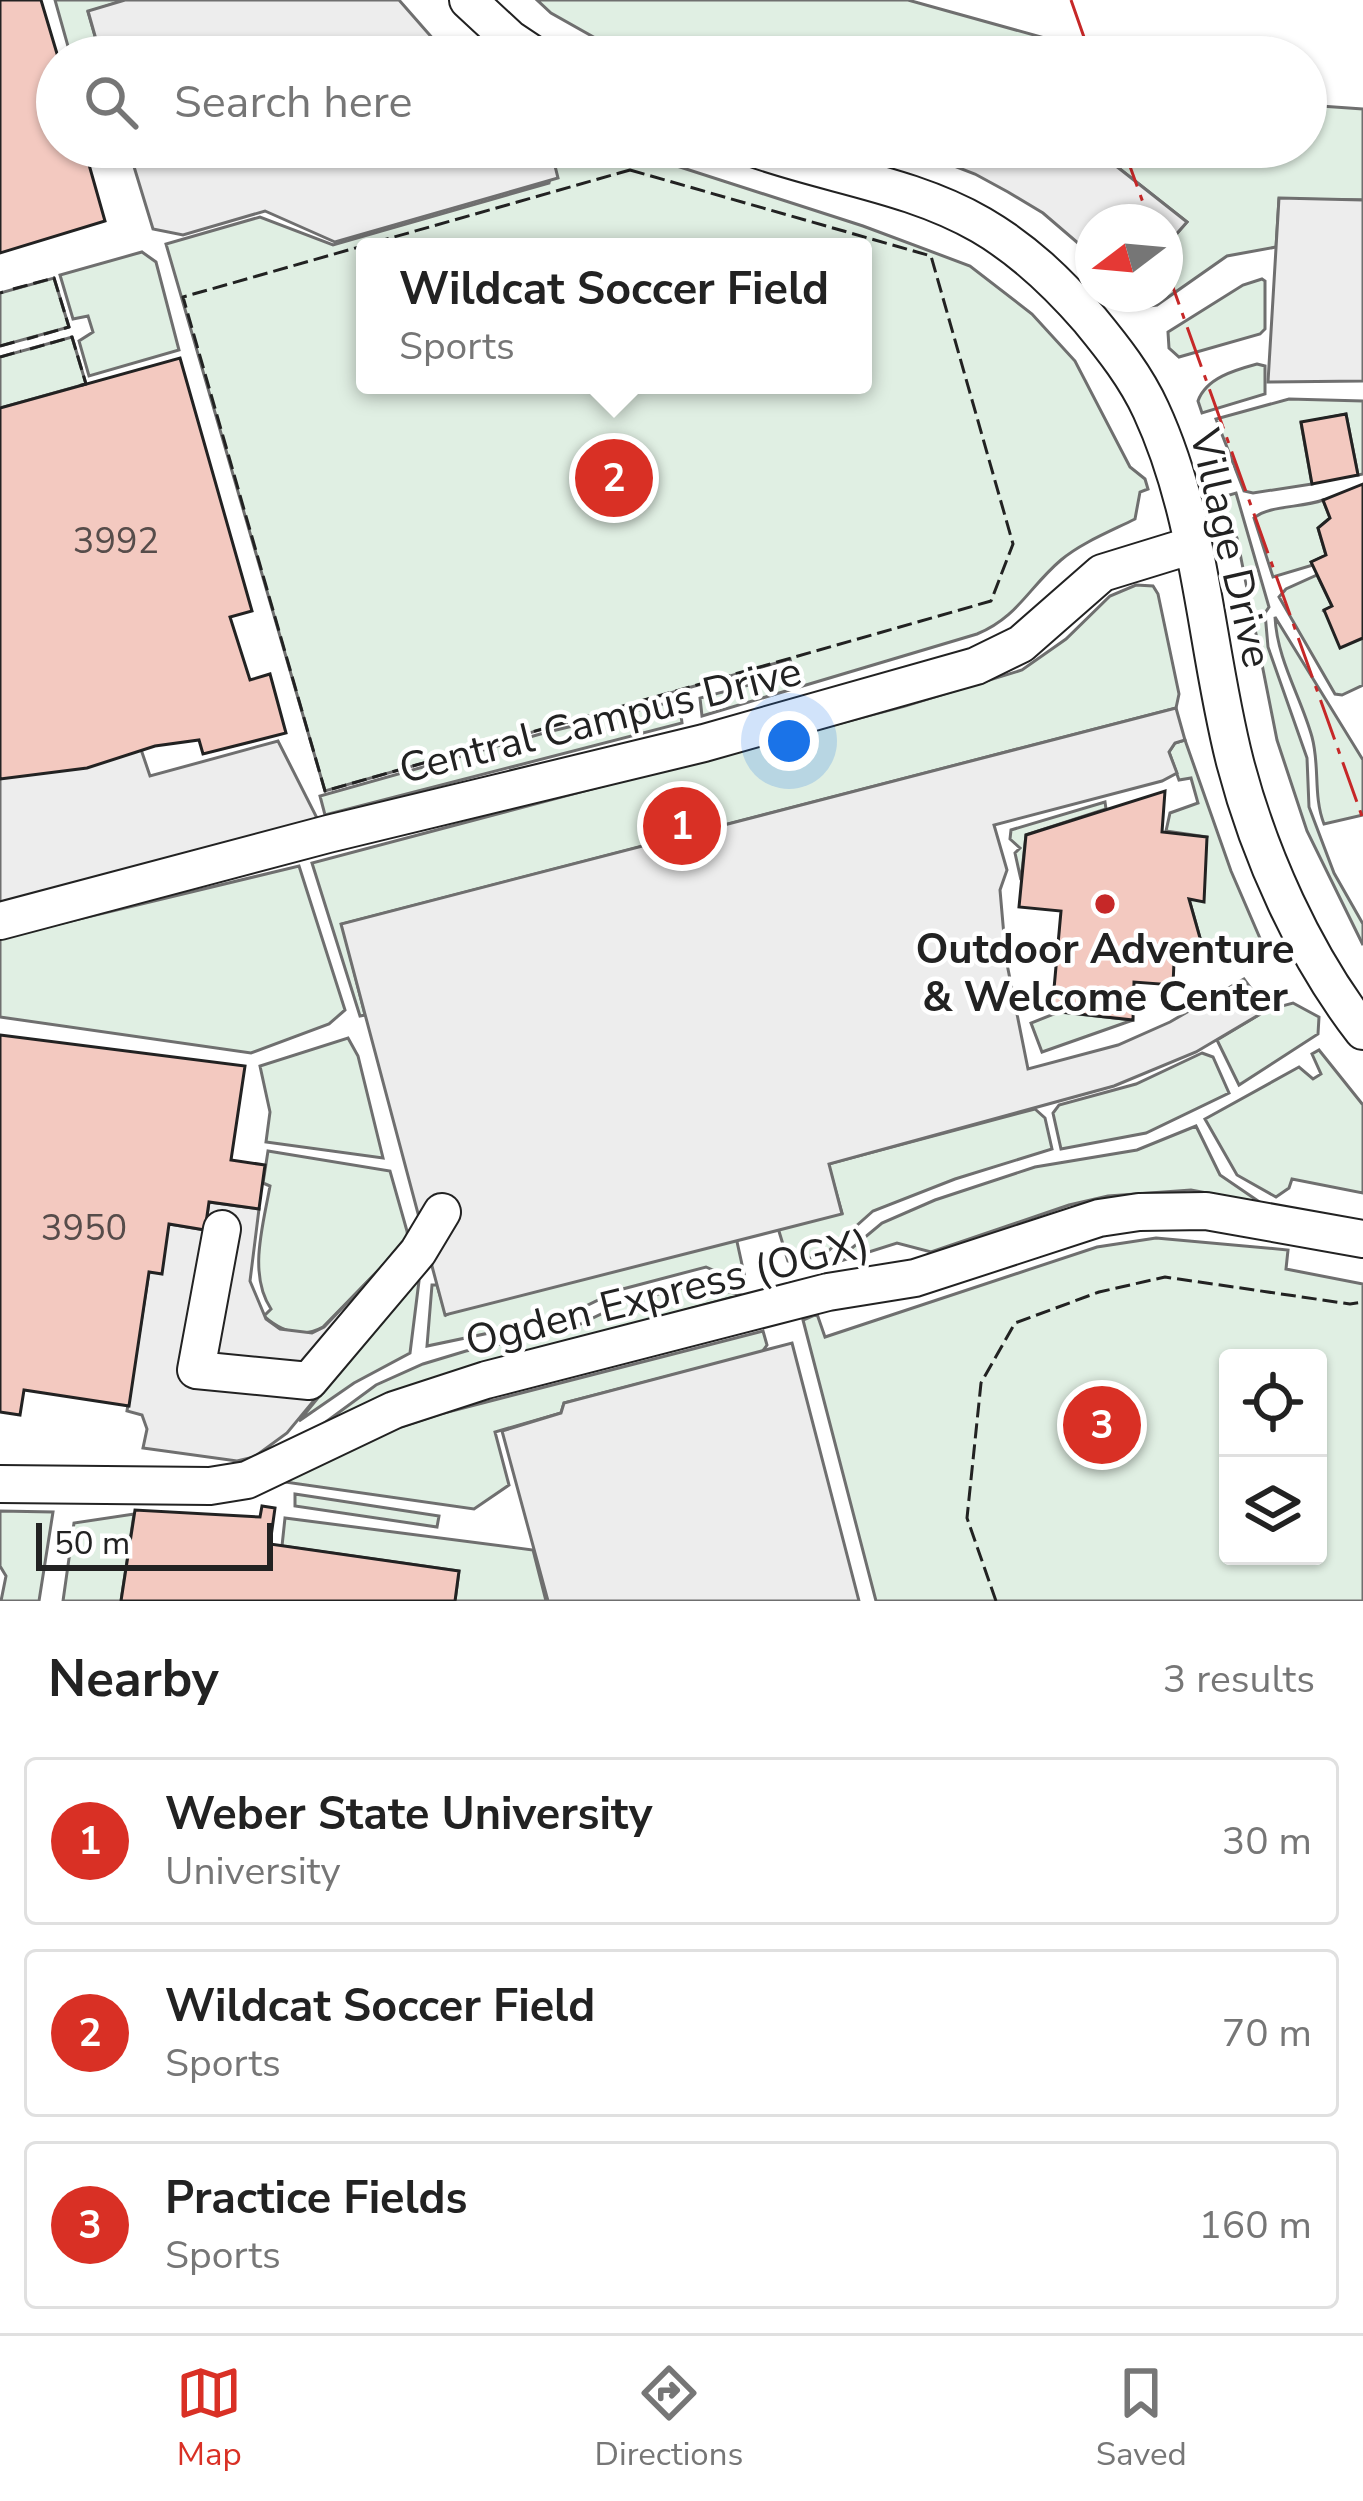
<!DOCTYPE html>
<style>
body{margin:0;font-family:"Nunito Sans",sans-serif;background:#f2f2f2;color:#222}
.controls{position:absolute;right:36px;bottom:36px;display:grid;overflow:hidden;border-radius:12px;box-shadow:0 3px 9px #0004}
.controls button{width:108px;height:108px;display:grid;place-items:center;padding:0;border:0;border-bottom:3px solid #e0e0e0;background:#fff;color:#222;font:60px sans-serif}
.compass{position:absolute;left:1075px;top:204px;width:108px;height:108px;border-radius:50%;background:#fff;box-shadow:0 3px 9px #0004;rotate:254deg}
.scale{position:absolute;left:36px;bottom:30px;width:237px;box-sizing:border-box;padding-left:12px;border:6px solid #222;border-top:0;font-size:33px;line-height:42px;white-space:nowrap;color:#222;-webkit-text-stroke:9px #fff;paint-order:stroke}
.you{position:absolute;left:789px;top:741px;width:42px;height:42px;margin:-30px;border:9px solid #fff;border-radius:50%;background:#1a73e8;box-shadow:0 0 0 18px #1a73e833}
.badge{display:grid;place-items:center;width:78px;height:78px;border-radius:50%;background:#d93025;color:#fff;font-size:39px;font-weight:700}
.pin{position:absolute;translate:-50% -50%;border:6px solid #fff;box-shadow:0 3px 12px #0006}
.popup{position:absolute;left:356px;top:238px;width:516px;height:156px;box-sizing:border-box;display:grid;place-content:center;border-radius:12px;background:#fff;filter:drop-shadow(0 3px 9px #0005);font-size:39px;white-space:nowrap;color:#767676}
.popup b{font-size:45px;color:#222}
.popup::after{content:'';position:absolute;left:50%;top:100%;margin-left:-24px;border:24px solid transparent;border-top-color:#fff}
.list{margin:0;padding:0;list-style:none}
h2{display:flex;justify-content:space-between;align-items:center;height:156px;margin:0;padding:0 48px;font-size:51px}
h2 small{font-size:39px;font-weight:400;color:#767676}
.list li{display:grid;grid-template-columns:78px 1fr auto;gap:36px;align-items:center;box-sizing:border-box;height:168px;margin:0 24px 24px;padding:0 24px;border:3px solid #e0e0e0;border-radius:12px}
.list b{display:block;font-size:45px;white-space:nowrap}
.list p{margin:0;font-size:39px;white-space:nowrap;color:#767676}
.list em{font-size:39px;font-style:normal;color:#767676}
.icon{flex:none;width:66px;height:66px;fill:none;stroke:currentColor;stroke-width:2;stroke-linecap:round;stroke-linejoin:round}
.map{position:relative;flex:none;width:1363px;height:1601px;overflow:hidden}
.search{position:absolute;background:#fff;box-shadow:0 3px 9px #0004;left:36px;right:36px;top:36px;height:132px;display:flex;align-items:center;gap:30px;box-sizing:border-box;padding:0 42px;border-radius:66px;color:#767676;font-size:45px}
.sheet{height:732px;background:#fff}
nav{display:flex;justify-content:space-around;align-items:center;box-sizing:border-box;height:168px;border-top:3px solid #e0e0e0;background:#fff;font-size:33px;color:#767676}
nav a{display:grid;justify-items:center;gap:6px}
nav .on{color:#d93025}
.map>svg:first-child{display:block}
.green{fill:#e0efe3;stroke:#6f6f6f;stroke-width:3;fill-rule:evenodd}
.parking{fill:#ededed;stroke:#6f6f6f;stroke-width:3}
.building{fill:#f3c9c0;stroke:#222;stroke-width:3}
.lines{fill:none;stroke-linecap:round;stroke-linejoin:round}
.minor-casing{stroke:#222;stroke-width:40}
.minor{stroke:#fff;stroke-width:36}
.fence{stroke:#222;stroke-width:3;stroke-dasharray:15 6;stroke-linecap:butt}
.power{stroke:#c62828;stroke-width:3;stroke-dasharray:42 9 6 9;stroke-linecap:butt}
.poi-dot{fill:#c62828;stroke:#fff;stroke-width:4.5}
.labels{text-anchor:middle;stroke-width:9;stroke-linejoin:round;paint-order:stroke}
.number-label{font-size:36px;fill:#564c4a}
.street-label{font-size:42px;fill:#222;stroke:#fff}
.poi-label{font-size:42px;font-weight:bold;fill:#222;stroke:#fff}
</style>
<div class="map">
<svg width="1363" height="1601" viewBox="0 0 1363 1601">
<rect width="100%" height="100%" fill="#fff"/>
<path class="green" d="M 55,0 L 125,0 L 88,12 L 101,57 L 71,57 Z
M 537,0 L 908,0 L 1113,57 L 844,57 L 686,47 L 680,57 L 629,57 L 551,13 Z
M 1306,105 L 1363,109 L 1363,200 L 1279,199 L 1276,247 L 1227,256 L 1157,305 L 1149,306 L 1129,294 L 1165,294 L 1165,247 L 1187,222 L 1092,147 L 1306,147 Z
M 568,147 L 618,147 L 863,226 L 970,266 L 1032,314 L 1075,361 L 1130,467 L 1145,479 L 1148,489 L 1140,492 L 1135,519 C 1111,531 1081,543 1061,560 C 1029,587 1018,617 977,634 L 702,716 L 700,698 L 794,673 L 790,659 L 325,791 L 166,244 L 260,217 L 333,245 L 549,183 L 553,167 ZM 365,247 L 863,247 L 863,385 L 365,385 Z
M 142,252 L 156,262 L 179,350 L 89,376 L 79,341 L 93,332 L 88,316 L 73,319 L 60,275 Z
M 54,278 L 69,327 L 0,346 L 0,293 Z
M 1262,279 L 1265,281 L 1265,329 L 1260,334 L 1179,357 L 1169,348 L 1168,332 L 1243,285 Z
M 72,337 L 86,384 L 0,408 L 0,357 Z
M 1257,364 L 1265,366 L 1265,394 L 1202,413 L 1198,401 C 1206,378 1235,370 1257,364 Z
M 1289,399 L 1363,401 L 1363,474 L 1358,475 L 1346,414 L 1301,423 L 1312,484 L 1253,493 L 1244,491 L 1216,419 Z
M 1236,493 L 1269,607 L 1265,613 L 1268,647 L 1307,758 L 1309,807 L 1334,873 L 1363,924 L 1363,945 L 1307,831 L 1277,740 L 1237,538 L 1219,510 L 1226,496 Z
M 1323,500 L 1330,518 L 1318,528 L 1326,555 L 1312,562 L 1313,565 L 1273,577 L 1254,518 C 1269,505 1302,508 1323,500 Z
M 1317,575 L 1332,606 L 1324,611 L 1363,638 L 1363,685 L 1342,695 L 1335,694 L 1279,597 L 1286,589 Z
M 1136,585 L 1153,586 L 1158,594 L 1179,694 L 1176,708 L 342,924 L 365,1015 L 360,1016 L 312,863 L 905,706 L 1022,670 L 1066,639 L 1110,596 Z
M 1275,617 L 1363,760 L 1363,815 L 1324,824 C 1313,796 1320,766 1312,737 C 1301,697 1277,660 1275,617 Z
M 679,700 L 682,723 L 325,815 L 320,796 L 544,733 Z
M 1185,740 L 1231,871 L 1262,943 L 1260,960 L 1252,961 L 1239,945 L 1205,956 L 1189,899 L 1207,837 L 1166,831 L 1170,813 L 1198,803 L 1191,778 L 1179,780 L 1169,752 L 1175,743 Z
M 1105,802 L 1106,809 L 1026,835 L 1021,880 L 1015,853 L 1020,848 L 1010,839 L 1011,830 Z
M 299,866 L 345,1010 L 329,1024 L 251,1053 L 0,1017 L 0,938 Z
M 1293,1003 L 1319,1017 L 1318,1034 L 1239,1085 L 1217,1040 L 1267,1010 Z
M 1059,1012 L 1133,1020 L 1042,1052 L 1031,1023 Z
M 348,1038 L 358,1056 L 383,1158 L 266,1142 L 270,1112 L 260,1066 Z
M 1319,1050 L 1363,1105 L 1363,1193 L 1292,1179 L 1289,1188 L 1276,1197 L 1237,1175 L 1205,1119 L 1299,1067 L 1313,1079 L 1321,1074 L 1312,1054 Z
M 1202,1053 L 1213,1057 L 1229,1093 L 1146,1133 L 1061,1149 L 1053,1113 L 1059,1105 L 1136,1084 Z
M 1035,1109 L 1045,1118 L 1052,1149 L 955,1179 L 873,1211 L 826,1253 L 795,1263 L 788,1261 L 778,1228 L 842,1213 L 828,1164 Z
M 1196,1126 L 1220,1175 L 1261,1203 L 1191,1190 L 1108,1196 L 1069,1205 L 931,1252 L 897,1243 L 834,1263 L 882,1223 L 935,1200 L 1035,1167 L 1137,1150 Z
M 268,1151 L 390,1171 L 407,1231 L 408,1240 L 323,1327 C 301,1339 281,1331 264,1316 L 271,1309 C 248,1274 263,1226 270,1186 L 263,1183 Z
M 721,1169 L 745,1278 L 731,1278 L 706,1267 L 619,1290 L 561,1318 L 427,1346 L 432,1285 L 437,1285 L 446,1315 Z
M 1156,1238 L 1288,1250 L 1286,1269 L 1363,1284 L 1363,1601 L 876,1601 L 803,1320 L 817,1314 L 825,1337 L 1097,1247 ZM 1228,1358 L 1318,1358 L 1318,1556 L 1228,1556 Z
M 416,1278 L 419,1281 L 410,1353 L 354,1383 L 299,1421 Z
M 699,1284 L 741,1295 L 439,1377 L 304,1438 L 376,1385 L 423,1364 L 466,1351 L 568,1330 L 626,1302 Z
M 763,1331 L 767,1345 L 762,1352 L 564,1403 L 561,1413 L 495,1432 L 509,1485 L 474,1509 L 278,1481 L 370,1437 L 440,1414 Z
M 295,1494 L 439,1516 L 437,1527 L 295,1506 Z
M 0,1511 L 53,1512 L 39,1601 L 1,1601 L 6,1576 L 0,1566 Z
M 134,1514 L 121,1601 L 63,1601 L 74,1523 Z
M 285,1518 L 533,1550 L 546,1601 L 455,1601 L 459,1571 L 282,1546 Z"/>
<path class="parking" d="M 125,0 L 399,0 L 449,57 L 101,57 L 88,11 Z
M 685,47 L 755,49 L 844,57 L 680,57 Z
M 128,147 L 562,147 L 553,158 L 558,178 L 335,242 L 265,211 L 183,235 L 153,229 Z
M 905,147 L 1092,147 L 1187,222 L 1165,247 L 1165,222 L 1093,222 L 1093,256 L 1043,213 L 1008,192 L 975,174 Z
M 1279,198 L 1363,200 L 1363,381 L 1268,382 Z
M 125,702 L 150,776 L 278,741 L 318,820 L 0,921 L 0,740 Z
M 1176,708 L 1185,740 L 1175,743 L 1169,752 L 1177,773 L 1162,781 L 994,825 L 1007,870 L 1000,890 L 1006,959 L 1028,1069 L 1118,1045 L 1170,1022 L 1244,979 L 1267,1010 L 1196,1052 L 1114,1086 L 829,1164 L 842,1214 L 445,1315 L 341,924 Z
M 209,1202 L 259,1209 L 250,1281 L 266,1319 L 280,1329 L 312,1333 L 324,1327 L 413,1234 L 423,1269 L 287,1433 L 254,1457 L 237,1461 L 143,1448 L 147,1429 L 142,1415 L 127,1411 L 149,1272 L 169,1224 L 205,1230 Z
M 792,1343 L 859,1601 L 548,1601 L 502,1431 L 561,1413 L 564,1403 Z"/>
<path class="building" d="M 0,0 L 41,0 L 58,57 L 57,147 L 84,147 L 105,221 L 0,253 Z
M 180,358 L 252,611 L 230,617 L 250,680 L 270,674 L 286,733 L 203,754 L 199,740 L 155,746 L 87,768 L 0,779 L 0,408 Z
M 1346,414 L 1358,475 L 1312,484 L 1301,422 Z
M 1363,484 L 1363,638 L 1340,648 L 1324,610 L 1332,606 L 1311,562 L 1326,555 L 1318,528 L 1330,518 L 1323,500 Z
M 1165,791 L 1162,832 L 1207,837 L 1204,902 L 1189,899 L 1204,952 L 1174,962 L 1173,985 L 1134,982 L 1133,1020 L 1052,1011 L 1061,911 L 1019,907 L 1026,835 Z
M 0,1035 L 245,1066 L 231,1160 L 265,1165 L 259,1209 L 209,1202 L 205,1230 L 169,1224 L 162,1274 L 149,1272 L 129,1406 L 24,1390 L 20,1415 L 0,1412 Z
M 262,1506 L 275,1508 L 270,1544 L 459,1571 L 455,1601 L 121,1601 L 135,1510 L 260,1517 Z"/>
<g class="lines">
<g class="minor-casing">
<path id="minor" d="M 468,0 L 510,39 L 537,57
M 750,147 C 827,175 910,184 981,225 C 1024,250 1058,283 1090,320 C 1113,348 1136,377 1151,410 C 1202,520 1205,645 1235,762 C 1259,854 1304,955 1363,1031
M 0,921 L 328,834 L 704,743 L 976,666 L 1021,644 L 1102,573 L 1193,545
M 222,1229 L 196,1370 L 309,1381 L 418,1252 L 442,1212
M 0,1484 L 210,1486 L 247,1480 L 394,1410 L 486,1380 L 828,1292 L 915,1278 L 1099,1218 L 1139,1212 L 1206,1211 L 1363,1239"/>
</g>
<use href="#minor" class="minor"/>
<path class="fence" d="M 630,170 L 931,256 L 1013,544 L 991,601 L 325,791 L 183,297 Z
M 13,289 L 54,278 L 69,327 L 27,339
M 0,293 L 3,292
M 0,346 L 18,341
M 30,349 L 72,337 L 86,384 L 78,386
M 0,357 L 21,351
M 996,1601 L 967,1518 L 981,1383 L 1015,1323 L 1099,1292 L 1165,1277 L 1350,1304 L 1363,1302"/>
<path class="power" d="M 1071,0 L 1091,57
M 1123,147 L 1150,222
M 1165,265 L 1363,819"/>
</g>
<circle class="poi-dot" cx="1105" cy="904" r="12"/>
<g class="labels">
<g class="number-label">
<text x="116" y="553">3992</text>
<text x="84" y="1240">3950</text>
</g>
<g class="street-label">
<text transform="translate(1232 548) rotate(77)" y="15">Village Drive</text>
<text transform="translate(600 719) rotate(-14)" y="15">Central Campus Drive</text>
<text transform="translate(667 1291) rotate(-14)" y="15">Ogden Express (OGX)</text>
</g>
<g class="poi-label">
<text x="1105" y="963">Outdoor Adventure<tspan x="1105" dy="48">&amp; Welcome Center</tspan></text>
</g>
</g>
</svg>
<div class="controls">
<button><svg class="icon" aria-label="locate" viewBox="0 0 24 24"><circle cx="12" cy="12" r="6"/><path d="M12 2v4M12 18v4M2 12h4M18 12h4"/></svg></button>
<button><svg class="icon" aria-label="layers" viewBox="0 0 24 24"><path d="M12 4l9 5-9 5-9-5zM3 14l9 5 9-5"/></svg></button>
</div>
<svg class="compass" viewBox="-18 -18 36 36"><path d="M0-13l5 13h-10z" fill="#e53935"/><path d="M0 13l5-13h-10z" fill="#767676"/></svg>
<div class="scale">50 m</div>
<div class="you"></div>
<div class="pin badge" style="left:682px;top:826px">1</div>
<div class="pin badge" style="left:614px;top:478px">2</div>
<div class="popup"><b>Wildcat Soccer Field</b>Sports</div>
<div class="pin badge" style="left:1102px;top:1425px">3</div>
<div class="search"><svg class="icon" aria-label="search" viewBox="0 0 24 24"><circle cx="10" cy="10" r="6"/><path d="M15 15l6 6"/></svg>Search here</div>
</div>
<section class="sheet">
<h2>Nearby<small>3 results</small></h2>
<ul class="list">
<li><span class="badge">1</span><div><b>Weber State University</b><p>University</p></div><em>30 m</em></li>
<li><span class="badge">2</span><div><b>Wildcat Soccer Field</b><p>Sports</p></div><em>70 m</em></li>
<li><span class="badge">3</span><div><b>Practice Fields</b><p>Sports</p></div><em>160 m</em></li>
</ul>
</section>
<nav>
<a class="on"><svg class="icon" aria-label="map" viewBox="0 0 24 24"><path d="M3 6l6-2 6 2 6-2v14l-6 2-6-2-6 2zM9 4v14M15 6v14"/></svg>Map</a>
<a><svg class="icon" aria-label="directions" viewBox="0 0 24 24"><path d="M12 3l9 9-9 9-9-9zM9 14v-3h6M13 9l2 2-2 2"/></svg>Directions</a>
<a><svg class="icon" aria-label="saved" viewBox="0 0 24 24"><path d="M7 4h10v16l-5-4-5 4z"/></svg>Saved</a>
</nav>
